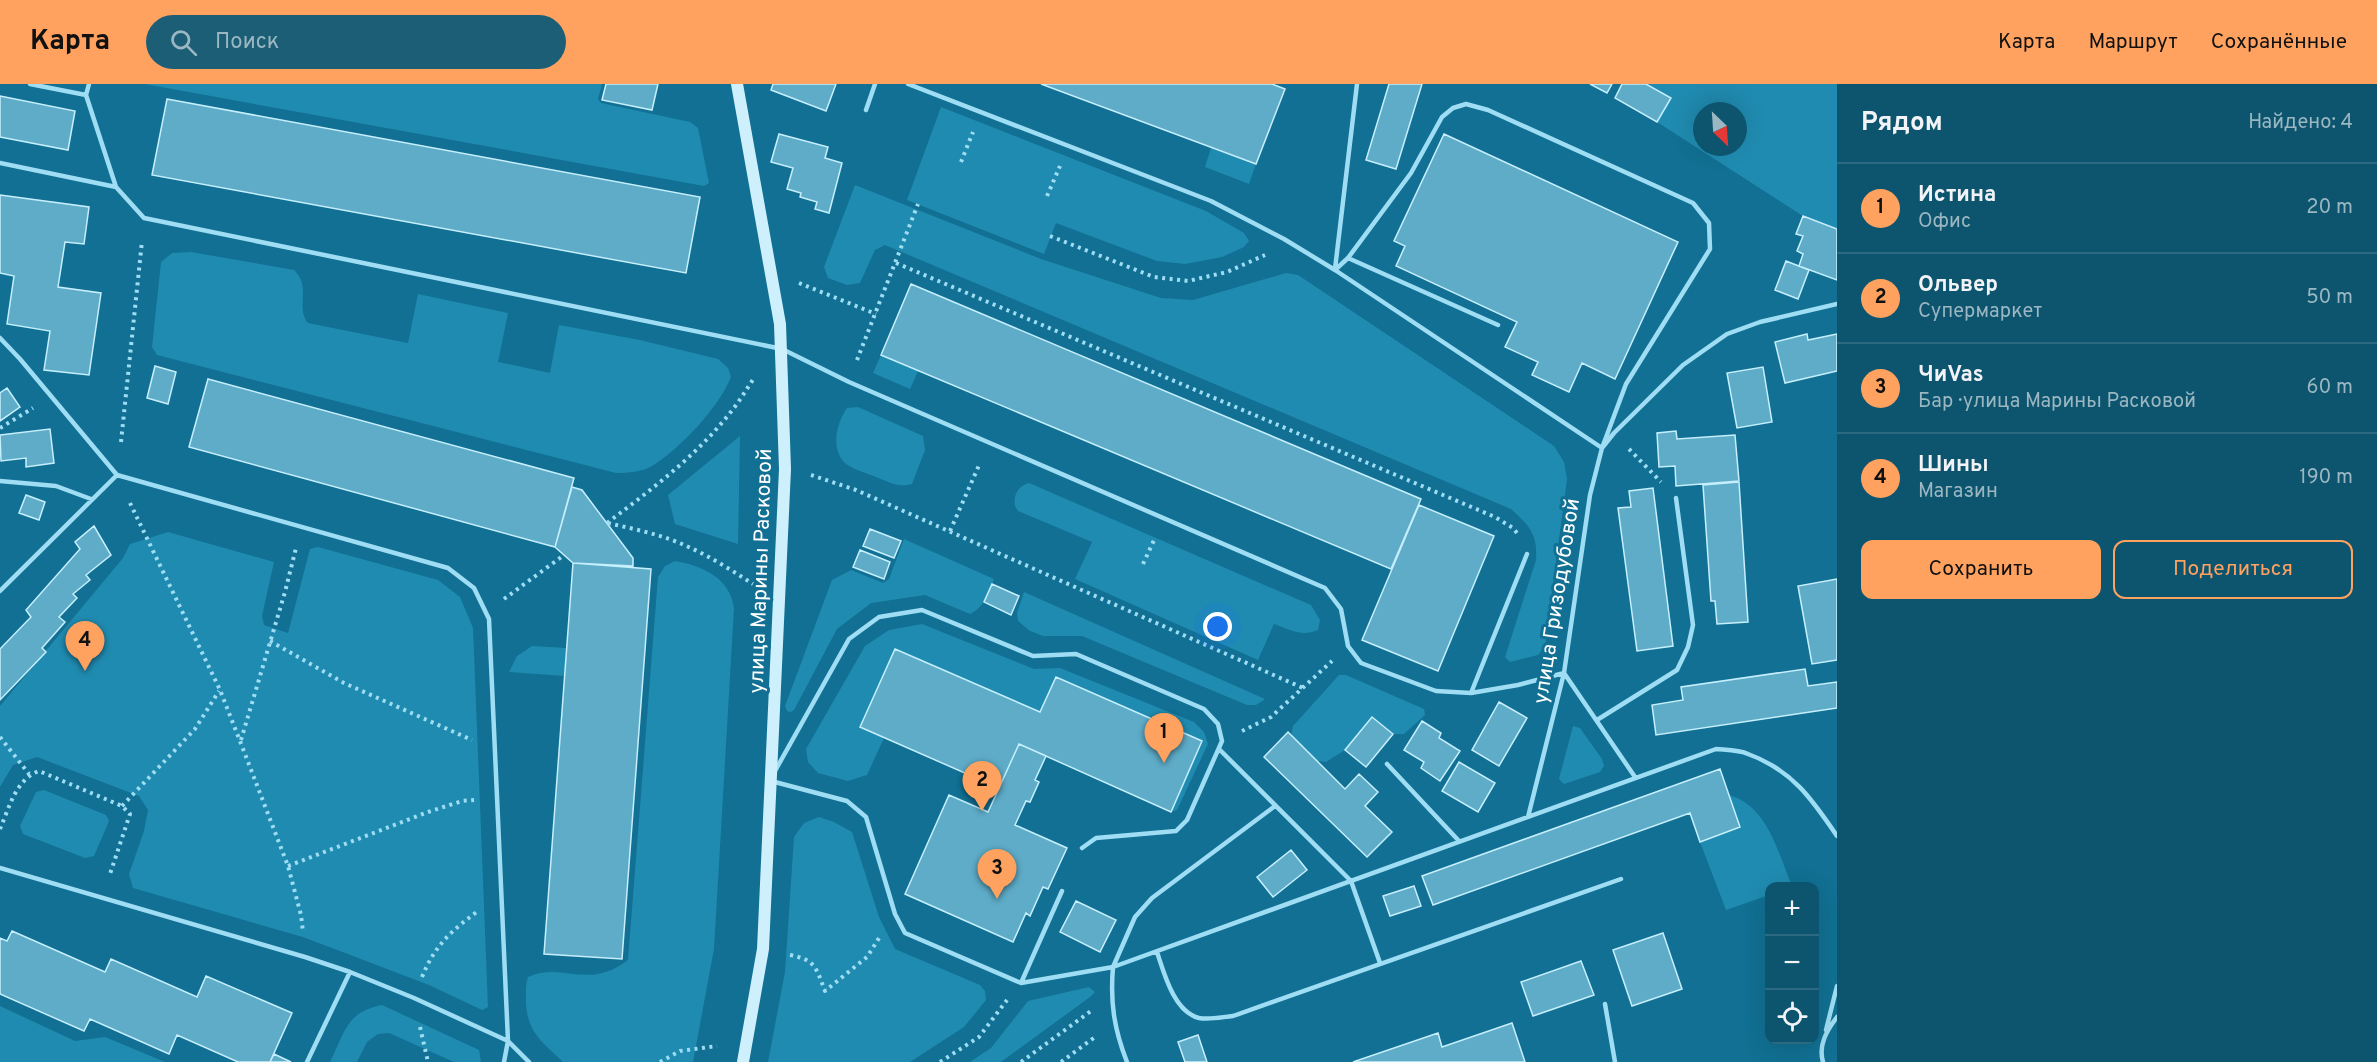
<!DOCTYPE html>
<html lang="ru">
<meta charset="utf-8">
<style>
body{margin:0;font-family:Overpass,sans-serif;background:#1b5e76;color:#f1f3f6}
.controls{position:absolute;right:18px;bottom:18px;display:grid;overflow:hidden;border-radius:12px;box-shadow:0 6px 24px #0002}
.controls button{width:54px;height:54px;display:grid;place-items:center;padding:0;border:0;border-bottom:2px solid #2d6a81;background:#0d546e;color:#f1f3f6;font:30px sans-serif}
.compass{position:absolute;left:1693px;top:18px;width:54px;height:54px;border-radius:50%;background:#0d546e;box-shadow:0 6px 24px #0002;rotate:155deg}
.you{position:absolute;left:1218px;top:543px;width:21px;height:21px;margin:-15px;border:4px solid #fff;border-radius:50%;background:#1a73e8;box-shadow:0 0 0 9px #1a73e833}
.badge{display:grid;place-items:center;width:39px;height:39px;border-radius:50%;background:#ffa260;color:#111;font-size:20px;font-weight:700}
.pin{position:absolute;translate:-50% -50px;filter:drop-shadow(0 2px 3px #0008)}
.pin::after{content:'';position:absolute;top:32px;width:21px;height:18px;background:inherit;clip-path:polygon(0 0,100% 0,50% 100%)}
.list{margin:0;padding:0;list-style:none}
h2{display:flex;justify-content:space-between;align-items:center;height:78px;margin:0;padding:0 24px;font-size:26px}
h2 small{font-size:20px;font-weight:400;color:#9ab7c2}
.list li{display:grid;grid-template-columns:39px 1fr auto;gap:18px;align-items:center;box-sizing:border-box;height:90px;padding:0 24px;border-top:2px solid #2d6a81}
.list b{display:block;font-size:22px;white-space:nowrap}
.list p{margin:0;font-size:20px;white-space:nowrap;color:#9ab7c2}
.list em{font-size:20px;font-style:normal;color:#9ab7c2}
.actions{display:flex;gap:12px;padding:18px 24px}
.actions a{flex:1;padding:14px 0;border:2px solid #ffa260;border-radius:12px;text-align:center;font-size:21px;color:#ffa260}
.actions .main{background:#ffa260;color:#111}
.icon{flex:none;width:33px;height:33px;fill:none;stroke:currentColor;stroke-width:2;stroke-linecap:round;stroke-linejoin:round}
.map{position:relative;flex:none;width:1837px;height:978px;overflow:hidden}
header{display:flex;align-items:center;gap:36px;box-sizing:border-box;height:84px;padding:0 30px;background:#ffa260;color:#111}
header strong{font-size:28px}
nav{display:flex;gap:33px;margin-inline-start:auto;font-size:21px}
.search{width:420px;height:54px;background:#1b5e76;display:flex;align-items:center;gap:15px;box-sizing:border-box;padding:0 21px;border-radius:33px;color:#9ab7c2;font-size:22px}
main{display:flex}
aside{flex:1;background:#0d546e}
.map>svg:first-child{display:block}
.green{fill:#208bb0;fill-rule:evenodd}
.building{fill:#5eacc8;stroke:#c6effd;stroke-width:1.5}
.lines{fill:none;stroke-linecap:round;stroke-linejoin:round}
.path{stroke:#9eddf3;stroke-width:4;stroke-dasharray:3 4.5;stroke-linecap:butt}
.lane{stroke:#9eddf3;stroke-width:4.5}
.secondary{stroke:#cef0fd;stroke-width:12}
.labels{text-anchor:middle;stroke-width:6;stroke-linejoin:round;paint-order:stroke}
.street-label{font-size:21px;fill:#fff;stroke:#117093}
</style>
<header>
<strong>Карта</strong>
<div class="search"><svg class="icon" aria-label="search" viewBox="0 0 24 24"><circle cx="10" cy="10" r="6"/><path d="M15 15l6 6"/></svg>Поиск</div>
<nav><a>Карта</a><a>Маршрут</a><a>Сохранённые</a></nav>
</header>
<main>
<div class="map">
<svg width="1837" height="978" viewBox="0 0 1837 978">
<rect width="100%" height="100%" fill="#117093"/>
<path class="green" d="M 145,0 L 602,0 L 598,15 L 601,19 L 690,38 L 698,44 L 709,99 L 704,102 Z
M 1647,0 L 1837,0 L 1837,145 L 1803,132 L 1657,38 L 1671,14 ZM 1702,27 L 1738,27 L 1738,63 L 1702,63 Z
M 941,23 L 1206,127 L 1244,149 L 1249,157 L 1244,163 L 1222,173 L 1185,180 L 1157,177 L 1056,139 L 1044,170 L 907,116 Z
M 1211,64 L 1256,80 L 1249,100 L 1205,83 Z
M 855,101 L 1041,175 L 1161,214 L 1193,216 L 1286,189 L 1298,191 L 1554,362 L 1564,378 L 1567,395 L 1545,562 L 1538,571 L 1510,578 L 1505,573 L 1536,476 C 1538,451 1529,441 1511,425 L 885,161 L 875,166 L 860,199 L 847,201 L 828,194 L 824,183 Z
M 191,168 L 294,186 C 312,203 295,223 308,239 L 408,259 L 418,210 L 508,229 L 498,278 L 550,289 L 559,241 L 640,256 L 718,275 L 728,284 L 731,293 C 719,323 680,365 652,382 C 642,388 628,389 616,389 L 157,271 L 152,263 L 161,178 L 172,169 Z
M 881,271 L 918,287 L 910,305 L 873,289 Z
M 858,323 L 923,352 L 925,366 L 912,400 C 898,404 889,398 876,393 C 867,389 854,386 846,380 C 830,366 836,340 847,324 Z
M 740,352 L 738,460 L 675,440 L 668,411 Z
M 1029,399 L 1311,521 L 1320,536 L 1318,546 C 1301,553 1291,546 1274,540 L 1258,576 L 1075,495 L 1092,458 L 1018,427 L 1015,422 C 1013,411 1018,402 1029,399 Z
M 168,448 L 274,478 L 262,532 L 264,541 L 288,549 L 310,465 L 318,463 L 438,496 L 460,513 L 473,544 L 488,923 L 482,926 L 429,901 L 303,853 L 133,804 L 129,790 L 144,747 L 148,726 L 139,712 L 37,673 L 13,681 L 0,703 L 0,622 L 123,474 L 130,460 Z
M 904,455 L 994,495 C 989,508 984,524 970,530 L 925,511 L 871,519 L 837,545 L 794,626 L 791,628 L 787,627 L 785,622 L 832,496 L 851,486 L 883,499 L 889,495 Z
M 675,477 C 703,482 730,494 734,524 L 714,865 L 693,978 L 563,978 C 543,958 529,951 526,921 C 526,910 525,902 528,893 C 562,877 588,907 628,876 L 658,493 L 665,482 Z
M 1024,508 L 1265,615 L 1256,621 L 1247,621 L 1082,552 L 1043,552 L 1030,547 L 1018,537 L 1017,529 Z
M 922,540 L 1034,585 L 1060,584 L 1194,638 L 1204,648 L 1208,660 L 1177,726 L 1171,728 L 1202,657 L 1056,593 L 1040,628 L 860,643 L 884,654 L 867,691 L 848,697 L 818,689 L 808,678 L 806,665 L 865,562 L 889,546 Z
M 532,562 L 566,564 L 565,592 L 509,588 L 517,572 Z
M 1339,591 L 1346,591 L 1424,625 L 1425,631 L 1404,650 L 1393,650 L 1372,633 L 1345,666 L 1326,678 L 1317,677 L 1291,652 L 1293,642 Z
M 1573,642 L 1580,644 L 1602,675 L 1604,682 L 1600,688 L 1564,700 L 1559,695 Z
M 44,706 L 106,731 L 109,737 L 94,772 L 85,774 L 23,750 L 20,742 L 36,708 Z
M 1729,711 C 1768,722 1778,769 1792,802 L 1770,802 L 1769,811 L 1726,826 L 1700,758 L 1740,743 Z
M 819,733 L 834,738 L 852,748 L 879,833 L 895,865 L 980,901 L 985,907 L 986,916 L 964,943 L 910,978 L 768,978 L 785,888 L 794,753 L 804,739 Z
M 1089,903 L 1095,908 L 1090,913 L 1001,978 L 970,978 L 991,964 L 1028,917 Z
M 382,921 L 479,966 L 481,978 L 454,978 L 389,949 L 378,950 L 367,958 L 357,978 L 330,978 C 345,948 346,928 382,921 Z
M 0,922 L 75,957 L 105,953 L 165,978 L 0,978 Z"/>
<path class="building" d="M 606,0 L 658,0 L 652,26 L 602,16 Z
M 773,0 L 836,0 L 826,27 L 771,6 Z
M 1041,0 L 1272,0 L 1285,5 L 1256,80 Z
M 1389,0 L 1422,0 L 1396,85 L 1366,76 Z
M 1590,0 L 1612,0 L 1607,9 Z
M 1622,0 L 1646,0 L 1671,14 L 1657,38 L 1615,14 Z
M 0,12 L 75,27 L 68,66 L 0,53 Z
M 167,15 L 700,113 L 686,189 L 152,91 Z
M 779,50 L 828,63 L 825,74 L 842,79 L 829,129 L 815,125 L 817,118 L 800,113 L 801,109 L 787,105 L 793,84 L 771,78 Z
M 1444,50 L 1678,158 L 1615,295 L 1582,279 L 1569,308 L 1532,291 L 1538,278 L 1505,263 L 1517,238 L 1396,182 L 1405,162 L 1394,157 Z
M 0,111 L 89,123 L 84,160 L 65,158 L 58,203 L 101,209 L 89,291 L 44,286 L 50,247 L 7,240 L 14,192 L 0,189 Z
M 1803,132 L 1837,145 L 1837,196 L 1799,182 L 1803,170 L 1797,167 L 1803,152 L 1796,150 Z
M 1786,177 L 1809,186 L 1798,215 L 1775,206 Z
M 911,200 L 1421,415 L 1391,485 L 881,271 Z
M 1807,250 L 1808,256 L 1837,250 L 1837,287 L 1785,299 L 1775,258 Z
M 155,282 L 176,288 L 168,320 L 147,314 Z
M 1763,283 L 1772,338 L 1737,344 L 1727,289 Z
M 208,295 L 574,394 L 555,463 L 189,363 Z
M 7,304 L 20,323 L 0,337 L 0,309 Z
M 50,345 L 54,379 L 26,383 L 26,374 L 1,377 L 0,351 Z
M 1676,347 L 1677,355 L 1735,351 L 1739,397 L 1676,402 L 1675,382 L 1659,383 L 1657,349 Z
M 1739,398 L 1748,538 L 1717,540 L 1715,517 L 1711,517 L 1703,401 Z
M 572,403 L 582,406 L 633,474 L 633,482 L 573,479 L 555,463 Z
M 1653,404 L 1673,562 L 1637,567 L 1618,424 L 1631,423 L 1629,407 Z
M 26,411 L 45,418 L 39,436 L 19,429 Z
M 1419,421 L 1494,452 L 1438,587 L 1362,556 Z
M 94,442 L 111,471 L 86,491 L 90,496 L 73,510 L 77,514 L 59,533 L 65,538 L 42,564 L 46,568 L 0,616 L 0,565 L 31,533 L 26,526 L 80,465 L 75,458 Z
M 870,445 L 901,457 L 894,474 L 863,462 Z
M 860,466 L 890,478 L 884,495 L 853,483 Z
M 573,479 L 651,485 L 622,875 L 544,870 Z
M 1837,495 L 1837,576 L 1812,580 L 1798,502 Z
M 992,500 L 1019,512 L 1011,531 L 984,518 Z
M 895,565 L 1040,628 L 1056,593 L 1202,657 L 1171,728 L 1019,660 L 999,704 L 860,643 Z
M 1805,585 L 1808,602 L 1837,598 L 1837,624 L 1656,651 L 1652,621 L 1683,616 L 1681,603 Z
M 1499,618 L 1527,634 L 1499,682 L 1472,666 Z
M 1372,633 L 1393,650 L 1366,683 L 1345,666 Z
M 1422,637 L 1441,649 L 1439,654 L 1460,667 L 1440,697 L 1421,684 L 1424,678 L 1404,666 Z
M 1288,648 L 1345,705 L 1359,690 L 1378,708 L 1365,722 L 1392,748 L 1367,773 L 1264,673 Z
M 1019,660 L 1046,672 L 1035,696 L 1039,698 L 1030,718 L 1026,717 L 1015,741 L 1067,764 L 1048,805 L 1043,803 L 1030,832 L 1026,829 L 1013,858 L 905,810 L 949,711 L 988,728 Z
M 1459,678 L 1495,699 L 1478,728 L 1442,707 Z
M 1720,685 L 1740,743 L 1700,758 L 1690,729 L 1433,821 L 1422,792 Z
M 1291,766 L 1307,786 L 1273,813 L 1257,793 Z
M 1414,802 L 1421,822 L 1390,832 L 1383,812 Z
M 1076,817 L 1116,836 L 1100,868 L 1060,848 Z
M 12,847 L 105,888 L 111,875 L 197,913 L 206,892 L 292,929 L 270,978 L 238,978 L 177,951 L 169,970 L 90,935 L 84,947 L 0,910 L 0,854 L 7,857 Z
M 1663,849 L 1682,905 L 1632,922 L 1613,866 Z
M 1581,877 L 1594,911 L 1533,932 L 1521,898 Z
M 1512,939 L 1525,978 L 1353,978 L 1438,949 L 1442,963 Z
M 1198,951 L 1207,978 L 1185,978 L 1178,958 Z
M 274,970 L 291,978 L 270,978 Z"/>
<g class="lines">
<path class="path" d="M 961,78 L 973,48
M 1047,112 L 1060,82
M 1050,152 L 1154,193 L 1188,197 L 1227,188 L 1265,171
M 896,179 L 1495,433 L 1513,444 L 1517,449
M 799,199 L 876,230
M 857,276 L 918,120
M 0,344 L 33,324
M 121,358 L 142,157
M 1629,365 L 1661,398
M 811,391 L 856,406 L 1303,604
M 130,419 L 220,606 L 240,657 L 288,782 L 301,831 L 303,848
M 607,439 C 651,406 696,372 730,329 C 739,318 746,306 754,294
M 608,439 C 633,445 660,450 684,461 C 708,471 731,486 753,500
M 950,447 L 980,379
M 1143,480 L 1155,454
M 504,515 L 564,471
M 270,557 L 344,599 L 472,656
M 1242,647 L 1271,633 L 1332,577
M 0,653 L 29,690
M 241,656 L 285,508 L 296,464
M 122,722 L 195,645 L 219,607
M 0,745 C 9,724 16,695 39,687 L 122,722 L 130,730 L 109,793
M 288,782 L 428,728 L 462,717 L 474,716
M 790,871 C 816,876 816,884 825,907 L 867,873 L 881,851
M 422,893 C 435,861 451,847 478,827
M 420,943 L 428,978
M 660,978 L 680,967 L 717,962
M 940,978 L 979,953 L 1007,916
M 1021,978 L 1091,927
M 1061,978 L 1095,953"/>
<path class="lane" d="M 30,0 L 86,11
M 89,0 L 86,11 L 116,103
M 908,0 L 1211,117 L 1284,155 L 1335,186 L 1602,364 L 1626,300 L 1710,165 L 1709,139 L 1693,119 L 1488,26 L 1466,20 L 1453,24 L 1442,33 L 1411,89 L 1348,174 L 1335,186
M 866,26 L 875,0
M 0,79 L 116,103 L 144,134 L 782,265 L 849,298 L 1325,504 L 1341,525 L 1348,562 L 1361,579 L 1436,607 L 1471,609 L 1518,601 L 1564,589 L 1635,693
M 1348,174 L 1498,241
M 1335,185 L 1357,0
M 0,254 L 20,275 L 117,391 L 448,484 L 474,504 L 489,535 L 508,957 L 529,978
M 0,397 L 56,402 L 91,415
M 0,507 L 117,391
M 1471,609 L 1527,470
M 1597,636 L 1677,586 L 1688,563 L 1693,541 L 1676,414
M 1219,665 L 1351,797 L 1380,879
M 1387,680 L 1459,757
M 775,687 L 849,555 L 879,533 L 922,526 L 1033,572 L 1076,570 L 1204,625 L 1218,640 L 1222,657 L 1187,736 L 1176,747 L 1096,754 L 1082,764
M 771,697 L 847,717 L 866,733 L 895,830 L 905,849 L 1021,899 L 1113,883 C 1110,918 1114,945 1127,978
M 1528,733 L 1564,589 L 1590,411 L 1602,364 L 1614,349 L 1683,281 L 1727,250 L 1760,238 L 1837,220
M 0,784 L 305,873 L 350,888
M 1157,868 C 1164,889 1174,928 1199,934 C 1210,936 1222,933 1233,932 L 1621,795
M 1113,883 L 1716,665 C 1726,666 1739,666 1748,670 C 1792,686 1812,715 1837,752
M 1113,883 L 1135,833 L 1152,814 L 1275,722
M 1021,899 L 1062,807
M 1605,920 L 1615,978
M 1826,946 L 1837,902
M 307,978 L 350,888 L 414,914 L 508,957 L 504,978
M 1823,978 C 1818,961 1827,946 1837,933"/>
<path class="secondary" d="M 737,0 L 780,240 L 785,385 L 763,865 L 743,978"/>
</g>
<g class="labels">
<g class="street-label">
<text transform="translate(760 487) rotate(-88)" y="7">улица Марины Расковой</text>
<text transform="translate(1556 517) rotate(-81)" y="7">улица Гризодубовой</text>
</g>
</g>
</svg>
<div class="controls">
<button>+</button>
<button>−</button>
<button><svg class="icon" aria-label="locate" viewBox="0 0 24 24"><circle cx="12" cy="12" r="6"/><path d="M12 2v4M12 18v4M2 12h4M18 12h4"/></svg></button>
</div>
<svg class="compass" viewBox="-18 -18 36 36"><path d="M0-13l5 13h-10z" fill="#e53935"/><path d="M0 13l5-13h-10z" fill="#9ab7c2"/></svg>
<div class="you"></div>
<div class="pin badge" style="left:1164px;top:679px">1</div>
<div class="pin badge" style="left:982px;top:727px">2</div>
<div class="pin badge" style="left:997px;top:815px">3</div>
<div class="pin badge" style="left:85px;top:587px">4</div>
</div>
<aside>
<h2>Рядом<small>Найдено: 4</small></h2>
<ul class="list">
<li><span class="badge">1</span><div><b>Истина</b><p>Офис</p></div><em>20 m</em></li>
<li><span class="badge">2</span><div><b>Ольвер</b><p>Супермаркет</p></div><em>50 m</em></li>
<li><span class="badge">3</span><div><b>ЧиVas</b><p>Бар · улица Марины Расковой</p></div><em>60 m</em></li>
<li><span class="badge">4</span><div><b>Шины</b><p>Магазин</p></div><em>190 m</em></li>
</ul>
<div class="actions"><a class="main">Сохранить</a><a>Поделиться</a></div>
</aside>
</main>
